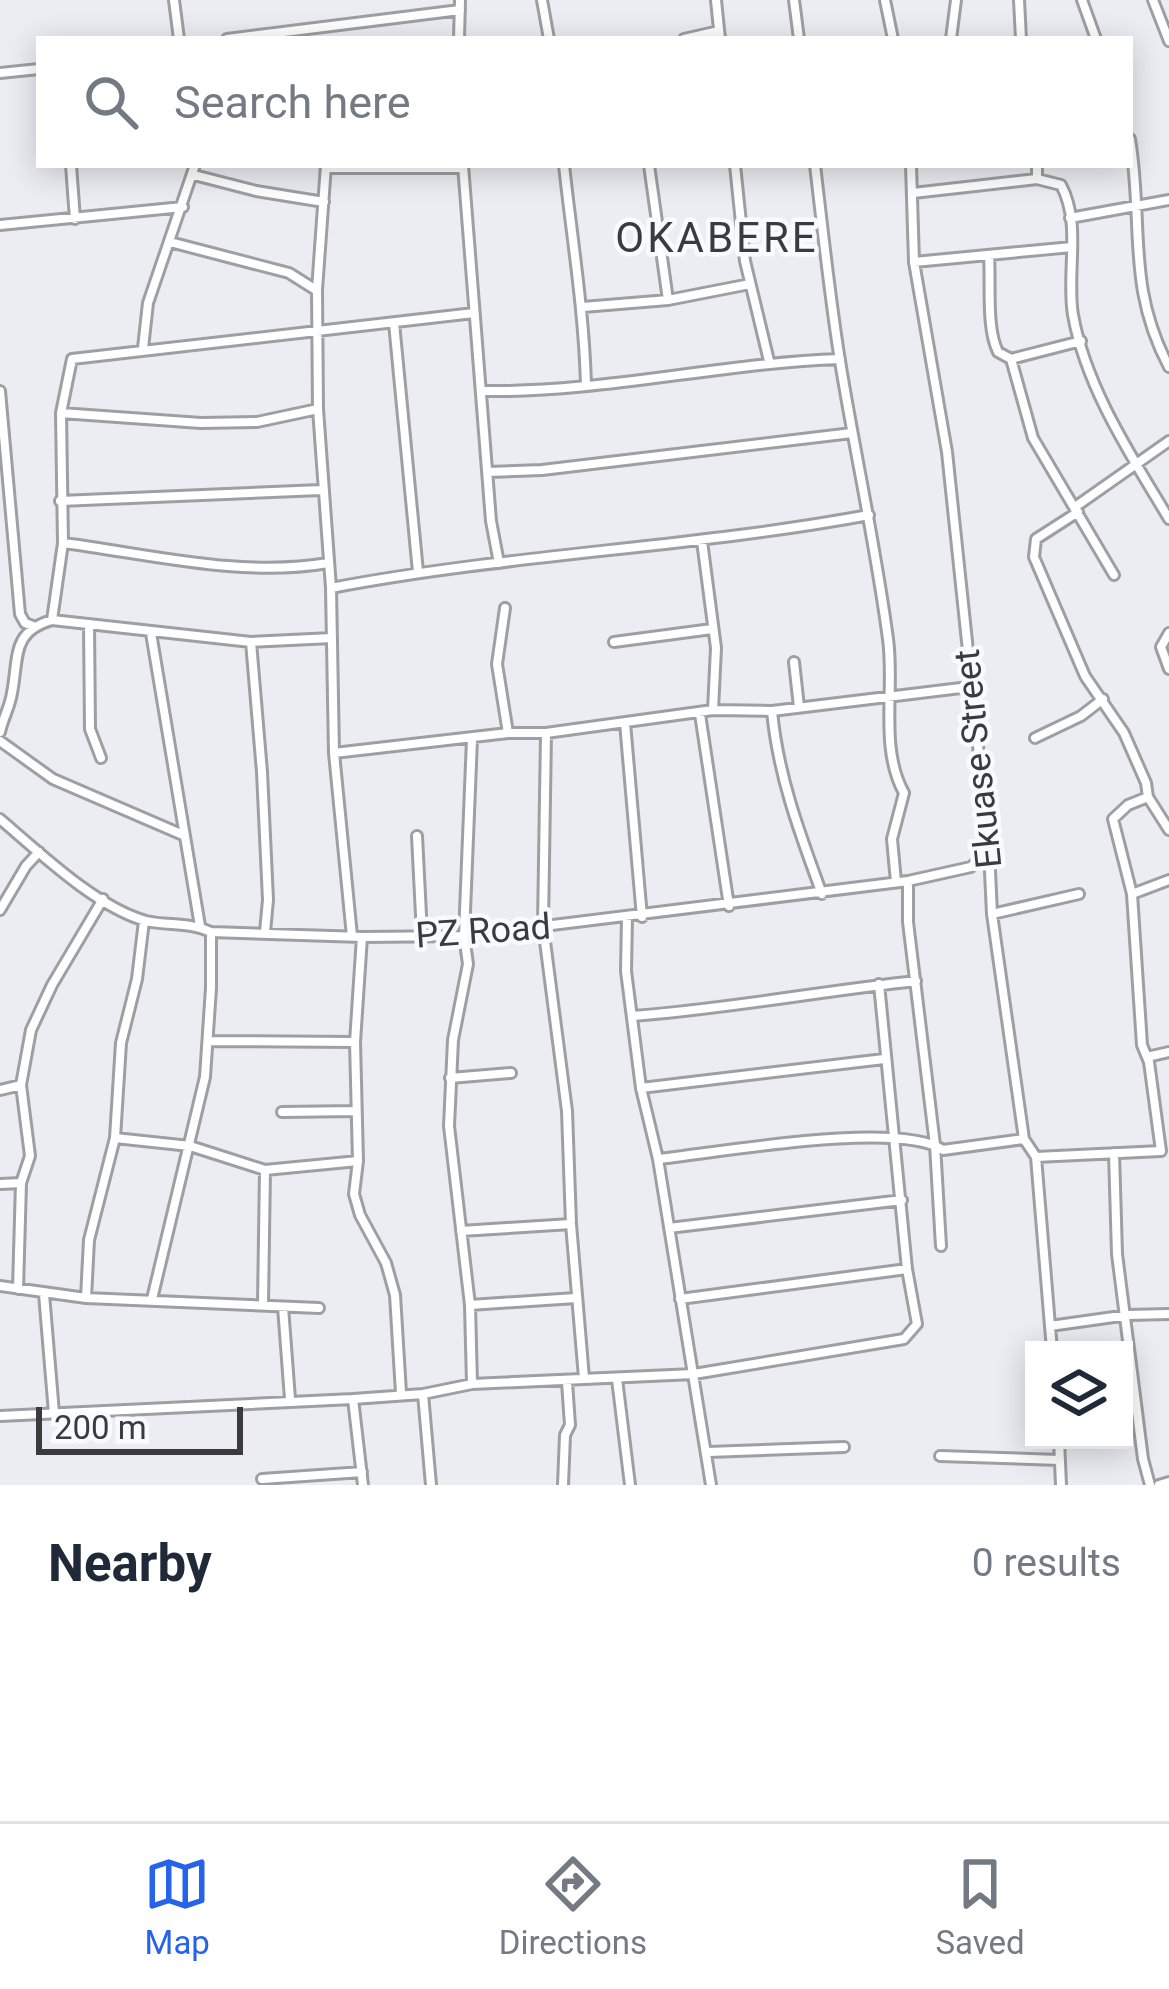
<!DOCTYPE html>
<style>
body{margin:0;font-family:Roboto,sans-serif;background:#f6f6f7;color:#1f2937}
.controls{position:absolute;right:36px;bottom:36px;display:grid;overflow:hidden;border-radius:0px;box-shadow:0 6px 30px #0003}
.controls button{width:108px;height:108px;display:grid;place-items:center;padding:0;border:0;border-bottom:3px solid #e0e1e3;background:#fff;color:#1f2937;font:60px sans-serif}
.scale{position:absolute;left:36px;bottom:30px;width:207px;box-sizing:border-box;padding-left:12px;border:6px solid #3b3b3d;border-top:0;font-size:33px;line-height:42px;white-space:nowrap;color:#3b3b3d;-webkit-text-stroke:9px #f9faff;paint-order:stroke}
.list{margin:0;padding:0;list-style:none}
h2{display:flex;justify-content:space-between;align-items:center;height:156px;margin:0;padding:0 48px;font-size:51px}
h2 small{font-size:39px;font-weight:400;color:#747a83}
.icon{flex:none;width:66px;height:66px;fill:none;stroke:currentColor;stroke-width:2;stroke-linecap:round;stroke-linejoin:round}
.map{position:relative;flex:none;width:1169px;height:1485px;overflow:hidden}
.search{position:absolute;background:#fff;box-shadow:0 6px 30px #0003;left:36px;right:36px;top:36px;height:132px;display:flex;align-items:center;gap:30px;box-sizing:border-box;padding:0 42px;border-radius:0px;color:#747a83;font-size:45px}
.sheet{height:336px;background:#fff}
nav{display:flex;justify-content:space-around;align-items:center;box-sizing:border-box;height:168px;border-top:3px solid #e0e1e3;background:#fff;font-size:33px;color:#747a83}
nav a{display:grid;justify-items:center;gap:6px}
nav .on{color:#2563eb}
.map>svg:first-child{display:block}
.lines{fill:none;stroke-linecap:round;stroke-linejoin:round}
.minor-casing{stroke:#9e9fa4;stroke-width:14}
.minor{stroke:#fff;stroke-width:8}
.labels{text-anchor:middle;stroke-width:9;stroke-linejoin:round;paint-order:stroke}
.street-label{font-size:36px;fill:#3b3b3d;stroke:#f9faff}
.quarter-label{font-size:42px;letter-spacing:3px;fill:#3b3b3d;stroke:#f9faff}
</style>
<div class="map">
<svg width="1169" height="1485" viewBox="0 0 1169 1485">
<rect width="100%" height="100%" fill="#ecedf2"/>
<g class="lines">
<g class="minor-casing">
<path id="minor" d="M 174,0 L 179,39
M 542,0 L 549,39
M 716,0 L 720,39
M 794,0 L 799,39
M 885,0 L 893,39
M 1019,0 L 1021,39
M 1082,0 L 1096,39
M 1153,0 L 1169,41
M 227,39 L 460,10
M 459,39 L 460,0
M 684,39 L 719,31
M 951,39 L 956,0
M 0,73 L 39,69
M 1130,139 C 1144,225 1126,286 1169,367
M 71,165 L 75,219
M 326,165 L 317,290 L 318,409 L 331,588 L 334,753 L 352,936
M 463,165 L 491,521 L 499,563
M 564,165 C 572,239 584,310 586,385
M 649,165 L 668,300
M 735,165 L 745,261 L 769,361
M 815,165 C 823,232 830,300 841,367 C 856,458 876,548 888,639 C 895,689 879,748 904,793 L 892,839 L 896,882
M 911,165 L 914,262 L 947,452 L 989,850 L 992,914 L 1024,1139 L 1036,1157 L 1052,1350
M 326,168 L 463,168
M 194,175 L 256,191 L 324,202
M 1037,179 L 1037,165
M 913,193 L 1037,179 L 1061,185 C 1082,224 1066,273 1073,315 C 1086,388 1132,457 1169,519
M 1070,218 L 1169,200
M 0,225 L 183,207
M 170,242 L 289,273 L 316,290
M 989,255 C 991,284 986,328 998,352 L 1011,359 L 1081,341
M 914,262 L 1072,247
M 583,307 L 668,300 L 750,284
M 394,323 L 418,572
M 143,348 L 148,303 L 195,165
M 1011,359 L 1033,438 L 1114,575
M 0,391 L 20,614 L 25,623 L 33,626
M 483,391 C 603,393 720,363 840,359
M 61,413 L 201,423 L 257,422 L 318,409
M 488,472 L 542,470 L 852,433
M 60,501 L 321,490
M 1075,507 L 1169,441
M 702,541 L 716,648 L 713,710
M 63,543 C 150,554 241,578 328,563
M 331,588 C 509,554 691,548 869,515
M 505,608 L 497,664 L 508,733
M 52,620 L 63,543 L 61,413 L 72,359 L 474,313
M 89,624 L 90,729 L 101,758
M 151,633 L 200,926
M 1169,633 L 1161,647 L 1169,669
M 251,642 L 262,772 L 268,900 L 265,932
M 614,642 L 712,629
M 794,662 L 799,707
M 772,711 C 778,776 800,834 822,894
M 700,714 L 729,906
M 625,723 L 642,917
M 0,732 C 3,718 10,707 12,693 C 19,657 11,632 52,620 L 251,642 L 332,638
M 546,733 L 543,926 L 567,1111 L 571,1224 L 584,1378
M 1035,738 L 1081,716 L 1103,699
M 0,741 L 53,779 L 183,835
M 334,753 L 508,733 L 546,733 L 713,710 L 772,711 L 969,687
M 1148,797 L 1169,830
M 0,819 C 40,853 96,907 146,921 C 168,926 190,922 211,932 L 362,937 L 464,936 L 908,881 L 971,867 L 988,851
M 417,836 L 422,935
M 908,881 L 908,922 L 935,1145 L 941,1246
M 1132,894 L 1169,880
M 0,910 L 26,866 L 39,852
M 992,914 L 1079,894
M 627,917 L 626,971 L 641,1088 L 658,1159 L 711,1485
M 362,937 L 355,1042 L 358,1161 L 354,1194 L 360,1215 L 386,1263 L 395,1295 L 401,1393
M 632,1016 C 727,1009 821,991 916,981
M 209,1041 L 355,1042
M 1147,1057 L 1169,1052
M 450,1078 L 511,1073
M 641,1088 L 884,1059
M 0,1090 L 21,1085
M 282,1112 L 356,1111
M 115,1138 L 190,1146 L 265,1170 L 358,1161
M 1114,1153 L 1117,1254 L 1143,1459 L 1150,1485
M 1036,1157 L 1161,1151 L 1149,1062 L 1142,1045 L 1132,894 L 1113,819 L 1128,805 L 1148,797 L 1146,783 L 1124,733 L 1085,676 L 1034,557 L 1036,539 L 1078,512
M 658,1159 C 717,1153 897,1120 943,1150 L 1024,1139
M 0,1184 L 21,1183
M 669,1228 L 902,1200
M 461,1231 L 571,1224
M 0,1286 L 86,1298 L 319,1308
M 18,1289 L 21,1183 L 30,1156 L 21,1085 L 31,1030 L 52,985 L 103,899
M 44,1294 L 54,1413
M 86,1298 L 89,1240 L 115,1138 L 121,1043 L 137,979 L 144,921
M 152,1299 L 205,1077 L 211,988 L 211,932
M 680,1299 L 907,1269
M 263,1304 L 265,1170
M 470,1305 L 576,1298
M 283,1307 L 290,1399
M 1050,1326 L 1128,1315 L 1169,1314
M 617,1379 L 630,1485
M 472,1384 L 470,1305 L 449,1126 L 453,1040 L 468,964 L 464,936 L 472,739
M 423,1394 L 431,1485
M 353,1399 L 363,1485
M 0,1416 L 353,1399 L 423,1394 L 472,1384 L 694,1374 L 904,1339 L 917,1324 L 907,1269 L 879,984
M 1059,1440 L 1061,1485
M 708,1452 L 844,1447
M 940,1456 L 1060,1460
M 262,1479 L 362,1472
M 563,1485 L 565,1435 L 570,1425 L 567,1382
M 1159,1485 L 1169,1482"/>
</g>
<use href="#minor" class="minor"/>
</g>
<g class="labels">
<g class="street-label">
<text transform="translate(977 759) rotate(-96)" y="13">Ekuase Street</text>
<text transform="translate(483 930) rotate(-4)" y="13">PZ Road</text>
</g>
<g class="quarter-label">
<text x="717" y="252">OKABERE</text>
</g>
</g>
</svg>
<div class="controls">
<button><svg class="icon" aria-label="layers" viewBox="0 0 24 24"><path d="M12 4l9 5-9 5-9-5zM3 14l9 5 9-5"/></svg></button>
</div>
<div class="scale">200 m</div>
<div class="search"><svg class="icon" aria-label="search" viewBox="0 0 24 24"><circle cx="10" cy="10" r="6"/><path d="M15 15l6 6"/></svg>Search here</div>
</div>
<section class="sheet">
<h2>Nearby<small>0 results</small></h2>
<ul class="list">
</ul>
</section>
<nav>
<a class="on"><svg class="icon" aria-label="map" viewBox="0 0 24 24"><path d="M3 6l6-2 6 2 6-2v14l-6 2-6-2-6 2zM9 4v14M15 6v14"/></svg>Map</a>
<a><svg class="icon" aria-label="directions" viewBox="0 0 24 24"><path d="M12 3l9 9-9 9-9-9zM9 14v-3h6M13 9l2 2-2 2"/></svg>Directions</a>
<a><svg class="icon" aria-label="saved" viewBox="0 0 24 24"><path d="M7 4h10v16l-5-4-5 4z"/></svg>Saved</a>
</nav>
